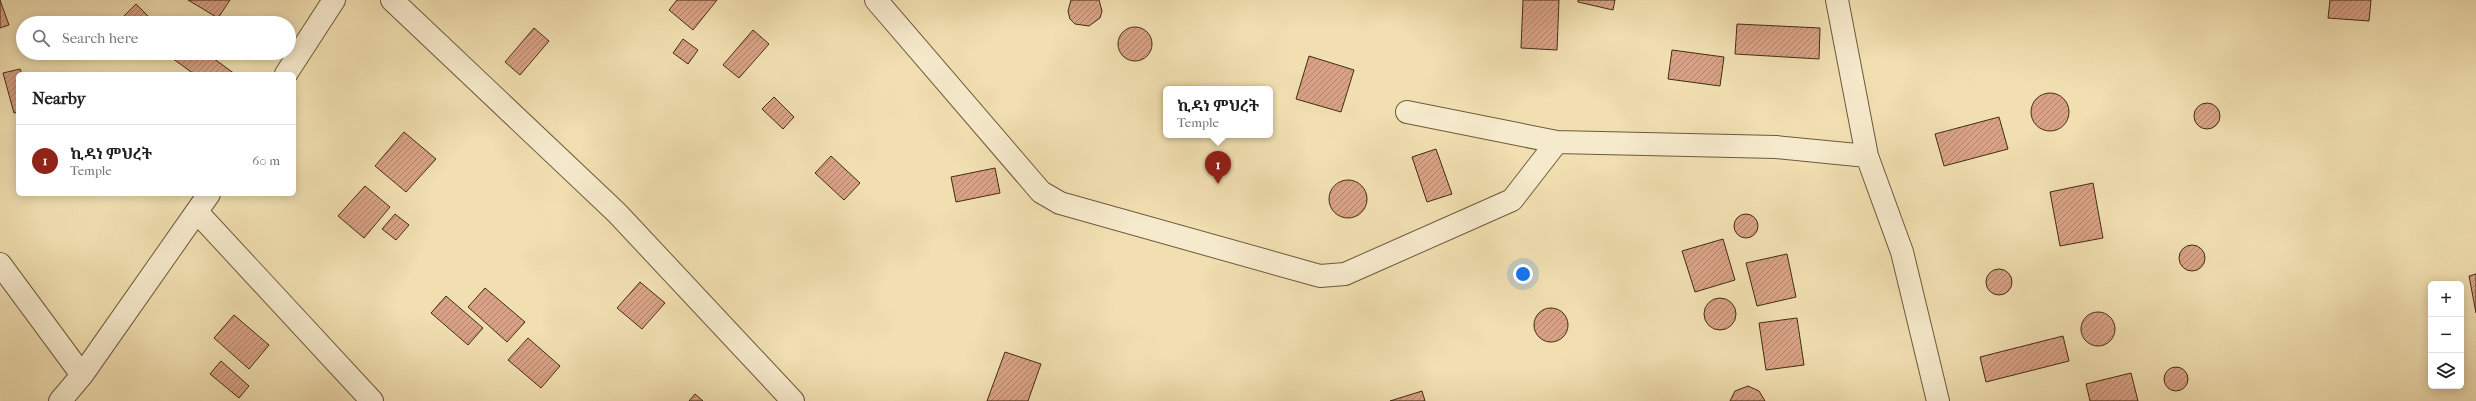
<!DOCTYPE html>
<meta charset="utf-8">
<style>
body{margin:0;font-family:"IM FELL French Canon","Noto Serif Ethiopic",serif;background:#f6f6f6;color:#202124}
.controls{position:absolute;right:12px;bottom:12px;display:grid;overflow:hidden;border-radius:6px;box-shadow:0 2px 10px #0003}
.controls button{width:36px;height:36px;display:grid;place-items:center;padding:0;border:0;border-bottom:1px solid #e0e0e0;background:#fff;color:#202124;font:20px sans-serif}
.you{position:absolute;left:1523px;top:274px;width:14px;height:14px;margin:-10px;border:3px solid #fff;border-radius:50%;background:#1a73e8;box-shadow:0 0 0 6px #1a73e833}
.badge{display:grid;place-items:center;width:26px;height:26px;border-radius:50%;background:#8f2418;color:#fff;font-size:13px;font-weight:700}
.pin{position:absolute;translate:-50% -33px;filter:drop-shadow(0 1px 2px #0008)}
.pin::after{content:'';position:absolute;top:21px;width:14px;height:12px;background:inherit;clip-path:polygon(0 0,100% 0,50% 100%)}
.popup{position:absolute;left:1163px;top:86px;width:110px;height:52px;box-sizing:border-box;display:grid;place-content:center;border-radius:6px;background:#fff;filter:drop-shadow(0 1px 3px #0005);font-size:13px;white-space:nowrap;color:#757577}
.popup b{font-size:15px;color:#202124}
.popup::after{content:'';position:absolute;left:50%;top:100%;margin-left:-8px;border:8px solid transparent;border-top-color:#fff}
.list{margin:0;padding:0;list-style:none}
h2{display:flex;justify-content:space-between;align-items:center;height:52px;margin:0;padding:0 16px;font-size:17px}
h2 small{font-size:13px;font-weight:400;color:#757577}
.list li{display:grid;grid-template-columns:26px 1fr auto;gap:12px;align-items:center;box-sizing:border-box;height:72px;padding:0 16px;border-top:1px solid #e0e0e0}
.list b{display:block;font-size:15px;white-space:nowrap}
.list p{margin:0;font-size:13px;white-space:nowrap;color:#757577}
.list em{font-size:13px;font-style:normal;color:#757577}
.icon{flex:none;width:22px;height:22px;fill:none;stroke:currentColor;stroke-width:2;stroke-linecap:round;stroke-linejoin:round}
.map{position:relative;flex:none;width:2476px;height:401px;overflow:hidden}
.search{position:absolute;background:#fff;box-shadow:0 2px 10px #0003;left:16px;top:16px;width:280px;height:44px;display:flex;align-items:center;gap:10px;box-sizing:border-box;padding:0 14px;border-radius:22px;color:#757577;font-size:15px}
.panel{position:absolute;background:#fff;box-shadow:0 2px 10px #0003;left:16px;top:72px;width:280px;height:124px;border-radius:6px}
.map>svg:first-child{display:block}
.building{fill:url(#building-hatch);stroke:#412d14}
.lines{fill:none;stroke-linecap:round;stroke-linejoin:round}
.street-casing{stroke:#6d5a3b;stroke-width:24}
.street{stroke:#f6eacc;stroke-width:22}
</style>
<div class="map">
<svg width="2476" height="401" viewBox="0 0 2476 401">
<defs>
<pattern id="building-hatch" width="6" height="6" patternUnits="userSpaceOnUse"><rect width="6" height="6" fill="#d9a286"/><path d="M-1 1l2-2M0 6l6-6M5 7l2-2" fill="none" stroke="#b2846c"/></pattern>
</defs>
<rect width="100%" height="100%" fill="#f1dfb1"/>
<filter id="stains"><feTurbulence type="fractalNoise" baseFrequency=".005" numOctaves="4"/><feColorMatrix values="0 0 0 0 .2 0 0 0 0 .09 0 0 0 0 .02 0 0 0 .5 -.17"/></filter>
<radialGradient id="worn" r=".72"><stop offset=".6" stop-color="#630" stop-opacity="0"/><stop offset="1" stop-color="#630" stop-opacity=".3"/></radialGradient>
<path class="building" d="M 0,0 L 9,25 L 0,28 Z
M 188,0 L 230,0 L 218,18 Z
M 677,0 L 717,0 L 693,30 L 669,10 Z
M 1071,0 L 1099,0 L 1102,11 L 1100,18 L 1089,26 L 1075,24 L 1070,19 L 1068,11 Z
M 1523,0 L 1559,0 L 1557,50 L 1521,48 Z
M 1578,0 L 1615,0 L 1613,10 L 1578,2 Z
M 2330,0 L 2371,0 L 2369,21 L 2328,18 Z
M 136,4 L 148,16 L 141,23 L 127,23 L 122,18 Z
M 1737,24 L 1820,28 L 1819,59 L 1735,54 Z
M1118 44a17 17 0 1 1 34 0a17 17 0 1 1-34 0Z
M 534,28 L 549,41 L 520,75 L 505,62 Z
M 753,30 L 769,44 L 739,78 L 723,65 Z
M 683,39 L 698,50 L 688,64 L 673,53 Z
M 1672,50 L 1724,57 L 1720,86 L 1668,79 Z
M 165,53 L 206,53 L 235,74 L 194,74 Z
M 1309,56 L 1354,70 L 1341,112 L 1296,99 Z
M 20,69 L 22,74 L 18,74 L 18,112 L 14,113 L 3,73 Z
M2031 112a19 19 0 1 1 38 0a19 19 0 1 1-38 0Z
M 774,97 L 794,117 L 783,129 L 762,109 Z
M2194 116a13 13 0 1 1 26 0a13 13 0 1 1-26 0Z
M 1999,117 L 2008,149 L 1944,166 L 1935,134 Z
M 404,132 L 436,159 L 406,192 L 375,166 Z
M 1436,149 L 1452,194 L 1427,202 L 1412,157 Z
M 831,156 L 860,183 L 844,200 L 815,173 Z
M 995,168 L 1000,193 L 956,202 L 951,177 Z
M1329 199a19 19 0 1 1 38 0a19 19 0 1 1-38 0Z
M 2093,183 L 2103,238 L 2060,246 L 2050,192 Z
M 365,186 L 390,207 L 364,238 L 338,216 Z
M1734 226a12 12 0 1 1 24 0a12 12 0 1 1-24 0Z
M 395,214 L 409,225 L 396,240 L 382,229 Z
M 1723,239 L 1735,280 L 1695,292 L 1682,251 Z
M2179 258a13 13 0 1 1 26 0a13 13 0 1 1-26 0Z
M 1787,254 L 1796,297 L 1757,306 L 1746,263 Z
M1986 282a13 13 0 1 1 26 0a13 13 0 1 1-26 0Z
M 2476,274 L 2476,313 L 2469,276 Z
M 640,282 L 665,303 L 642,329 L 617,308 Z
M 485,288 L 525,322 L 507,342 L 468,307 Z
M 446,296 L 483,328 L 468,345 L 431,313 Z
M1704 314a16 16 0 1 1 32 0a16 16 0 1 1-32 0Z
M1534 325a17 17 0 1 1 34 0a17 17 0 1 1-34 0Z
M2081 329a17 17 0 1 1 34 0a17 17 0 1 1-34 0Z
M 234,315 L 269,345 L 249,369 L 214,338 Z
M 1797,318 L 1804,365 L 1766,370 L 1759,323 Z
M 2063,336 L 2069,361 L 1986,382 L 1980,357 Z
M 528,338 L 560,366 L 541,388 L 508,360 Z
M 1005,352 L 1041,364 L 1028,401 L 987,401 Z
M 221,361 L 249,386 L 239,398 L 210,374 Z
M2164 379a12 12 0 1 1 24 0a12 12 0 1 1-24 0Z
M 2131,373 L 2138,401 L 2090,401 L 2086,384 Z
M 1748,386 L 1759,391 L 1765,401 L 1730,401 L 1735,391 Z
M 1422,391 L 1425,401 L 1390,401 Z
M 695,394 L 703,401 L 689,401 Z"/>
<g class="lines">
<g class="street-casing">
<path id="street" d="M 392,0 L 617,213 L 793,401
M 876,0 L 1041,192 L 1060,203 L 1320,276 L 1345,274 L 1512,200 L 1557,142 L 1776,147 L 1867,156
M 1837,0 L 1867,156 L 1902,252 L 1938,401
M 286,74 L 334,0
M 1407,112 L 1557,142
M 197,212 L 372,401
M 0,264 L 82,375
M 60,401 L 82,375 L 209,194"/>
</g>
<use href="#street" class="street"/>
</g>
<rect width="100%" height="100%" filter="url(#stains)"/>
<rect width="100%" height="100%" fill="url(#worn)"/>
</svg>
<div class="controls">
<button>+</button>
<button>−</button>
<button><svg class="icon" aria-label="layers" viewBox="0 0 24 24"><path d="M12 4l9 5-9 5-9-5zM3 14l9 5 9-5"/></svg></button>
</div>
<div class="you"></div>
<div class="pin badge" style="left:1218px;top:184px">1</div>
<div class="popup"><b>ኪዳነ ምህረት</b>Temple</div>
<div class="search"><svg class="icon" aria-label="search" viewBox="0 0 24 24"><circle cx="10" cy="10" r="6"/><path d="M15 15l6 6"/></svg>Search here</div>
<section class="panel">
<h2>Nearby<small></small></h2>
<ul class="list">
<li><span class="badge">1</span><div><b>ኪዳነ ምህረት</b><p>Temple</p></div><em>60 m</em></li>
</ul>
</section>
</div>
